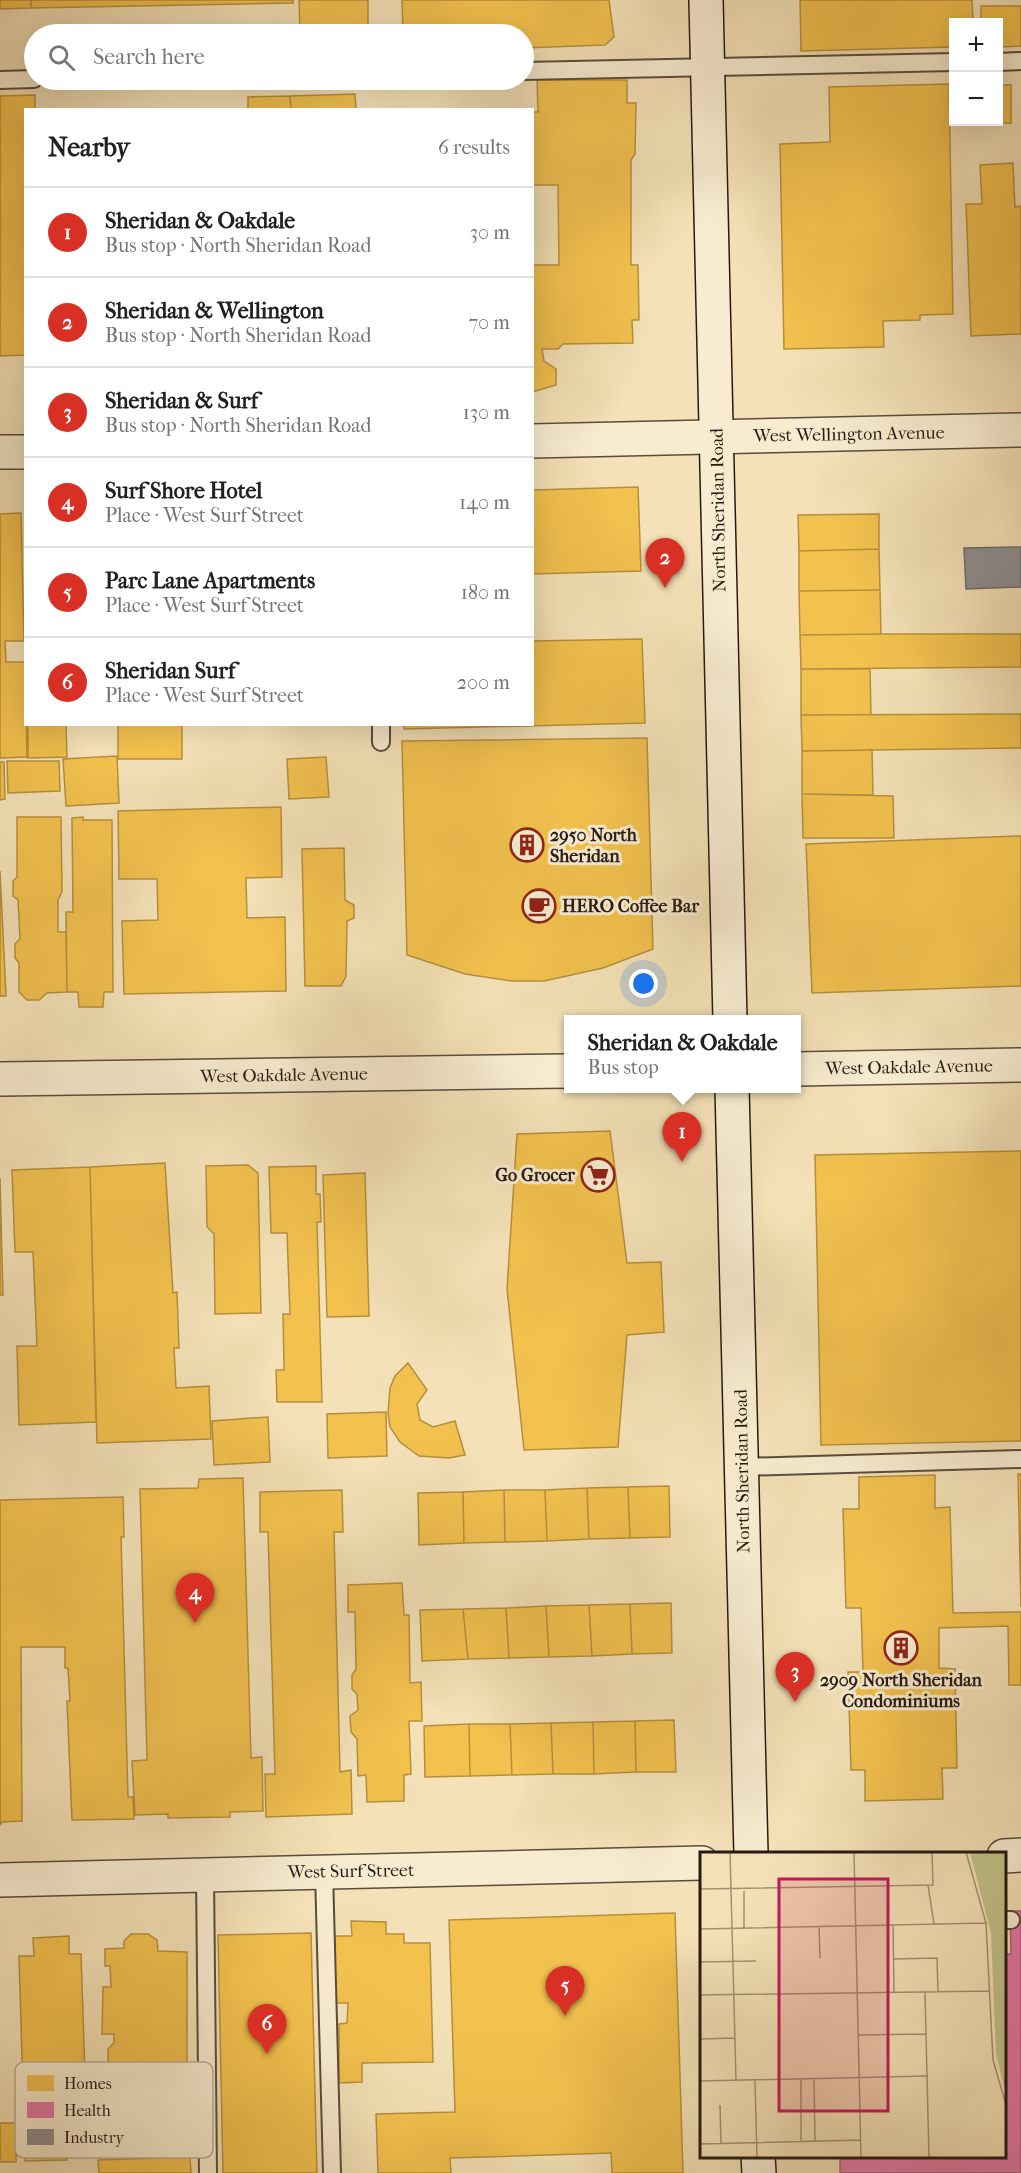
<!DOCTYPE html>
<meta charset="utf-8">
<style>
body{margin:0;font-family:"IM FELL French Canon",serif;background:#f2f2f2;color:#202124}
.controls{position:absolute;right:18px;top:18px;display:grid;overflow:hidden;border-radius:0px;box-shadow:0 6px 24px #0002}
.controls button{width:54px;height:54px;display:grid;place-items:center;padding:0;border:0;border-bottom:2px solid #e0e0e0;background:#fff;color:#202124;font:30px sans-serif}
.you{position:absolute;left:644px;top:984px;width:21px;height:21px;margin:-15px;border:4px solid #fff;border-radius:50%;background:#1a73e8;box-shadow:0 0 0 9px #1a73e833}
.badge{display:grid;place-items:center;width:39px;height:39px;border-radius:50%;background:#d93025;color:#fff;font-size:20px;font-weight:700}
.pin{position:absolute;translate:-50% -50px;filter:drop-shadow(0 2px 3px #0008)}
.pin::after{content:'';position:absolute;top:32px;width:21px;height:18px;background:inherit;clip-path:polygon(0 0,100% 0,50% 100%)}
.popup{position:absolute;left:564px;top:1015px;width:237px;height:78px;box-sizing:border-box;display:grid;place-content:center;border-radius:0px;background:#fff;filter:drop-shadow(0 2px 4px #0005);font-size:20px;white-space:nowrap;color:#757577}
.popup b{font-size:22px;color:#202124}
.popup::after{content:'';position:absolute;left:50%;top:100%;margin-left:-12px;border:12px solid transparent;border-top-color:#fff}
.list{margin:0;padding:0;list-style:none}
h2{display:flex;justify-content:space-between;align-items:center;height:78px;margin:0;padding:0 24px;font-size:26px}
h2 small{font-size:20px;font-weight:400;color:#757577}
.list li{display:grid;grid-template-columns:39px 1fr auto;gap:18px;align-items:center;box-sizing:border-box;height:90px;padding:0 24px;border-top:2px solid #e0e0e0}
.list b{display:block;font-size:22px;white-space:nowrap}
.list p{margin:0;font-size:20px;white-space:nowrap;color:#757577}
.list em{font-size:20px;font-style:normal;color:#757577}
.icon{flex:none;width:33px;height:33px;fill:none;stroke:currentColor;stroke-width:2;stroke-linecap:round;stroke-linejoin:round}
.map{position:relative;flex:none;width:1021px;height:2173px;overflow:hidden}
.search{position:absolute;background:#fff;box-shadow:0 6px 24px #0002;left:24px;top:24px;width:510px;height:66px;display:flex;align-items:center;gap:15px;box-sizing:border-box;padding:0 21px;border-radius:33px;color:#757577;font-size:22px}
.panel{position:absolute;background:#fff;box-shadow:0 6px 24px #0002;left:24px;top:108px;width:510px;height:618px;border-radius:0px}
.map>svg:first-child{display:block}
.homes{fill:#f2c14e;stroke:#b58f3d;stroke-width:1.5}
.health{fill:#e377a8;stroke:#ab5b7c;stroke-width:1.5}
.industry{fill:#8d8d92;stroke:#6e6a6c;stroke-width:1.5}
.lines{fill:none;stroke-linecap:round;stroke-linejoin:round}
.lane-casing{stroke:#5a4c3d;stroke-width:20}
.street-casing{stroke:#5a4c3d;stroke-width:36}
.secondary-casing{stroke:#271a14;stroke-width:36}
.lane{stroke:#f8ecd0;stroke-width:16}
.street{stroke:#f8ecd0;stroke-width:33}
.secondary{stroke:#f8ecd0;stroke-width:33}
.labels{text-anchor:middle;stroke-width:6;stroke-linejoin:round;paint-order:stroke}
.street-label{font-size:18px;fill:#271a14;stroke:#f8ecd0}
.poi-label{font-size:18px;font-weight:bold;fill:#271a14;stroke:#f8ecd0;text-anchor:start}
.inset-road{fill:none;stroke:#a29176;stroke-width:1.5}
.view{fill:#c2185b;fill-opacity:0.15;stroke:#c2185b;stroke-width:3}
.inset-edge{fill:none;stroke:#271a14;stroke-width:3}
.key{fill:#f8ecd0;stroke:#b9ad98;stroke-width:1.5}
.key-label{font-size:16px;fill:#271a14}
</style>
<div class="map">
<svg width="1021" height="2173" viewBox="0 0 1021 2173">
<rect width="100%" height="100%" fill="#f4e1b7"/>
<filter id="stains"><feTurbulence type="fractalNoise" baseFrequency=".00333" numOctaves="4"/><feColorMatrix values="0 0 0 0 .2 0 0 0 0 .09 0 0 0 0 .02 0 0 0 .5 -.17"/></filter>
<radialGradient id="worn" r=".72"><stop offset=".6" stop-color="#630" stop-opacity="0"/><stop offset="1" stop-color="#630" stop-opacity=".3"/></radialGradient>
<path class="homes" d="M 0,0 L 31,0 L 31,8 L 0,9 Z
M 31,0 L 293,0 L 293,3 L 31,8 Z
M 299,0 L 368,0 L 368,34 L 300,34 Z
M 402,0 L 609,0 L 614,37 L 605,45 L 524,48 L 524,34 L 403,34 Z
M 800,0 L 972,0 L 973,22 L 954,22 L 954,47 L 801,51 Z
M 981,6 L 1021,6 L 1021,46 L 998,47 L 998,22 L 981,22 Z
M 537,80 L 627,80 L 627,103 L 636,103 L 635,154 L 631,160 L 631,265 L 638,265 L 639,320 L 632,320 L 633,343 L 563,344 L 558,349 L 542,349 L 544,361 L 556,369 L 556,385 L 532,392 L 532,265 L 559,265 L 558,185 L 532,185 L 532,112 L 538,112 Z
M 949,84 L 953,314 L 920,315 L 920,320 L 883,321 L 884,347 L 784,349 L 780,144 L 830,142 L 829,87 Z
M 998,85 L 1011,85 L 1011,123 L 956,124 L 956,122 L 998,122 Z
M 355,94 L 356,110 L 291,110 L 290,96 Z
M 35,95 L 35,110 L 26,110 L 26,355 L 0,356 L 0,96 Z
M 290,96 L 291,110 L 248,110 L 248,97 Z
M 1013,163 L 1015,207 L 1021,206 L 1021,334 L 971,336 L 966,204 L 982,204 L 980,165 Z
M 638,487 L 641,571 L 532,574 L 532,490 Z
M 21,513 L 24,641 L 5,641 L 6,662 L 25,662 L 27,757 L 0,758 L 0,514 Z
M 879,514 L 879,549 L 799,551 L 798,515 Z
M 879,549 L 880,590 L 799,591 L 799,551 Z
M 880,590 L 881,634 L 800,635 L 799,591 Z
M 888,634 L 1021,634 L 1021,667 L 801,669 L 800,635 Z
M 642,639 L 645,723 L 404,729 L 404,724 L 532,724 L 532,641 Z
M 801,669 L 870,669 L 871,715 L 801,715 Z
M 1021,714 L 1021,748 L 802,751 L 801,715 Z
M 66,724 L 67,757 L 28,758 L 28,725 Z
M 118,724 L 182,724 L 182,759 L 118,759 Z
M 647,738 L 653,949 L 603,968 L 544,981 L 512,981 L 465,974 L 407,955 L 402,741 Z
M 872,750 L 873,795 L 802,794 L 802,751 Z
M 117,756 L 119,803 L 66,806 L 63,759 Z
M 326,757 L 329,797 L 289,799 L 287,759 Z
M 7,761 L 59,761 L 60,791 L 8,793 Z
M 0,762 L 4,762 L 5,799 L 0,800 Z
M 802,794 L 893,796 L 894,838 L 803,838 Z
M 281,807 L 282,877 L 246,878 L 247,918 L 285,917 L 286,991 L 124,994 L 122,921 L 158,920 L 157,879 L 119,879 L 118,811 Z
M 17,817 L 61,817 L 62,892 L 58,900 L 58,932 L 66,932 L 67,992 L 47,993 L 39,1000 L 27,1000 L 19,992 L 19,963 L 15,958 L 15,944 L 20,939 L 18,900 L 13,896 L 13,881 L 17,877 Z
M 83,817 L 83,820 L 112,820 L 113,992 L 104,992 L 103,1007 L 79,1007 L 78,992 L 67,992 L 66,912 L 73,912 L 72,818 Z
M 1021,836 L 1021,986 L 812,993 L 806,844 Z
M 344,848 L 345,900 L 354,905 L 354,918 L 347,921 L 346,976 L 341,986 L 305,986 L 302,849 Z
M 0,871 L 6,996 L 0,996 Z
M 610,1131 L 627,1263 L 661,1262 L 664,1332 L 627,1335 L 618,1447 L 524,1450 L 507,1289 L 517,1134 Z
M 1021,1151 L 1021,1441 L 821,1445 L 815,1155 Z
M 165,1163 L 173,1293 L 177,1292 L 179,1348 L 174,1348 L 176,1388 L 209,1386 L 211,1439 L 97,1443 L 90,1167 Z
M 248,1165 L 258,1173 L 261,1313 L 215,1314 L 214,1234 L 207,1227 L 206,1166 Z
M 316,1166 L 316,1194 L 320,1194 L 321,1222 L 317,1222 L 322,1402 L 277,1402 L 276,1370 L 284,1370 L 283,1314 L 290,1314 L 287,1233 L 271,1233 L 269,1167 Z
M 90,1167 L 96,1422 L 19,1425 L 17,1346 L 37,1346 L 33,1252 L 15,1252 L 12,1170 Z
M 365,1173 L 369,1316 L 327,1317 L 323,1175 Z
M 0,1178 L 3,1295 L 0,1295 Z
M 408,1363 L 427,1390 L 417,1404 L 420,1420 L 433,1427 L 455,1421 L 465,1455 L 449,1458 L 419,1456 L 400,1442 L 390,1427 L 388,1413 L 390,1388 L 395,1376 Z
M 386,1412 L 387,1456 L 328,1458 L 327,1414 Z
M 268,1417 L 270,1462 L 214,1465 L 212,1421 Z
M 1018,1474 L 1021,1474 L 1021,1607 Z
M 935,1475 L 935,1508 L 950,1507 L 953,1613 L 1021,1612 L 1021,1685 L 1009,1685 L 1008,1626 L 939,1628 L 939,1668 L 955,1669 L 957,1768 L 942,1768 L 943,1799 L 865,1801 L 865,1770 L 851,1770 L 848,1672 L 863,1672 L 861,1608 L 846,1608 L 843,1509 L 859,1509 L 859,1477 Z
M 243,1478 L 251,1758 L 262,1757 L 263,1811 L 230,1812 L 230,1817 L 168,1818 L 168,1814 L 135,1815 L 132,1761 L 147,1760 L 140,1489 L 198,1488 L 199,1479 Z
M 669,1486 L 670,1537 L 630,1538 L 628,1487 Z
M 628,1487 L 630,1538 L 589,1539 L 587,1488 Z
M 587,1488 L 589,1539 L 547,1541 L 545,1490 Z
M 342,1490 L 343,1532 L 334,1532 L 340,1772 L 351,1770 L 352,1814 L 266,1817 L 265,1774 L 275,1774 L 268,1532 L 260,1532 L 260,1492 Z
M 504,1490 L 505,1542 L 464,1543 L 463,1492 Z
M 504,1490 L 545,1490 L 547,1541 L 505,1542 Z
M 463,1492 L 464,1543 L 419,1545 L 418,1493 Z
M 123,1497 L 124,1537 L 121,1537 L 128,1797 L 133,1797 L 134,1819 L 72,1820 L 67,1701 L 70,1701 L 68,1668 L 65,1668 L 65,1647 L 21,1647 L 22,1821 L 2,1822 L 0,1825 L 0,1500 Z
M 402,1583 L 404,1615 L 409,1615 L 410,1683 L 421,1682 L 422,1721 L 409,1721 L 411,1774 L 404,1775 L 404,1801 L 367,1802 L 366,1775 L 358,1776 L 357,1739 L 351,1732 L 350,1716 L 358,1710 L 357,1694 L 352,1689 L 352,1675 L 356,1669 L 355,1612 L 348,1612 L 348,1585 Z
M 671,1603 L 672,1653 L 632,1654 L 630,1604 Z
M 630,1604 L 632,1654 L 592,1656 L 589,1605 Z
M 589,1605 L 592,1656 L 549,1657 L 546,1606 Z
M 546,1606 L 549,1657 L 509,1658 L 506,1608 Z
M 506,1608 L 509,1658 L 468,1659 L 463,1609 Z
M 463,1609 L 468,1659 L 422,1661 L 420,1610 Z
M 674,1720 L 676,1772 L 636,1772 L 635,1721 Z
M 635,1721 L 636,1772 L 594,1774 L 593,1722 Z
M 593,1722 L 594,1774 L 553,1774 L 551,1723 Z
M 551,1723 L 553,1774 L 512,1775 L 510,1724 Z
M 469,1724 L 510,1724 L 512,1775 L 470,1776 Z
M 469,1724 L 470,1776 L 425,1777 L 424,1726 Z
M 675,1913 L 683,2173 L 612,2173 L 611,2153 L 450,2158 L 451,2173 L 378,2173 L 376,2114 L 455,2112 L 449,1920 Z
M 351,1921 L 386,1922 L 386,1934 L 404,1934 L 404,1943 L 430,1943 L 433,2062 L 362,2063 L 362,2082 L 339,2083 L 339,2024 L 347,2023 L 348,2003 L 335,2003 L 335,1936 L 352,1936 Z
M 311,1933 L 317,2173 L 223,2173 L 218,1935 Z
M 131,1934 L 148,1934 L 157,1940 L 158,1951 L 187,1952 L 187,2119 L 182,2136 L 111,2138 L 106,2131 L 106,2116 L 114,2116 L 114,2100 L 107,2093 L 106,2079 L 113,2073 L 113,2066 L 108,2060 L 108,2049 L 114,2043 L 114,2034 L 102,2034 L 103,1987 L 111,1987 L 110,1966 L 105,1966 L 105,1949 L 124,1948 L 124,1941 Z
M 69,1936 L 69,1954 L 81,1954 L 86,2104 L 66,2103 L 67,2160 L 25,2161 L 19,1956 L 34,1956 L 33,1938 Z
M 0,2123 L 17,2123 L 16,2162 L 0,2162 Z
M 190,2157 L 191,2173 L 99,2173 L 98,2160 Z"/>
<path class="health" d="M 1010,1911 L 1021,1911 L 1021,2173 L 840,2173 L 840,2156 L 1004,2156 L 1004,1954 L 1011,1954 Z"/>
<path class="industry" d="M 1021,547 L 1021,587 L 966,589 L 964,548 Z"/>
<g class="lines">
<g class="lane-casing">
<path id="lane" d="M 998,62 L 1021,61
M 524,71 L 954,62
M 0,80 L 34,79
M 381,724 L 381,742
M 741,1467 L 1021,1459
M 324,1872 L 332,2173
M 205,1875 L 208,2173
M 1004,1920 L 1011,1920"/>
</g>
<g class="street-casing">
<path id="street" d="M 532,441 L 1021,430
M 0,452 L 26,452
M 796,1069 L 1021,1065
M 0,1079 L 568,1071
M 1004,1856 L 1021,1855
M 0,1880 L 702,1863"/>
</g>
<g class="secondary-casing">
<path id="secondary" d="M 706,0 L 730,1020
M 732,1088 L 751,1854
M 758,2156 L 759,2173"/>
</g>
<use href="#lane" class="lane"/>
<use href="#street" class="street"/>
<use href="#secondary" class="secondary"/>
</g>
<defs>
<g id="building-ring" transform="scale(1.725)"><circle r="9.5" fill="#f8ecd0" stroke="#8f2418" stroke-width="1.5"/><path d="M-4-6H4V6H1V3H-1V6H-4ZM-2.5-4.3h1.7v1.8h-1.7ZM.8-4.3h1.7v1.8H.8ZM-2.5-1h1.7V.8h-1.7ZM.8-1h1.7V.8H.8Z" fill="#8f2418"/></g>
<g id="cafe-ring" transform="scale(1.725)"><circle r="9.5" fill="#f8ecd0" stroke="#8f2418" stroke-width="1.5"/><path d="M-5.5-4.5H6V0H3Q3 3.5 0 3.5H-2.5Q-5.5 3.5-5.5 0ZM3-3.2v2h1.7v-2ZM-6 4.5H4V6H-6Z" fill="#8f2418"/></g>
<g id="supermarket-ring" transform="scale(1.725)"><circle r="9.5" fill="#f8ecd0" stroke="#8f2418" stroke-width="1.5"/><path d="M-6-5.5h2.5l.6 2H6L4.5 2H-2.5L-4.4-4H-6ZM-1.5 3.2a1.3 1.3 0 1 0 .1 0ZM3 3.2a1.3 1.3 0 1 0 .1 0Z" fill="#8f2418"/></g>
</defs>
<g fill-rule="evenodd">
<use href="#building-ring" x="527" y="845"/>
<use href="#cafe-ring" x="539" y="906"/>
<use href="#supermarket-ring" x="598" y="1175"/>
<use href="#building-ring" x="901" y="1648"/>
</g>
<g class="labels">
<g class="street-label">
<text transform="translate(849 434) rotate(-1)" y="6">West Wellington Avenue</text>
<text transform="translate(718 510) rotate(-91)" y="6">North Sheridan Road</text>
<text transform="translate(909 1067) rotate(-1)" y="6">West Oakdale Avenue</text>
<text transform="translate(284 1075) rotate(-1)" y="6">West Oakdale Avenue</text>
<text transform="translate(742 1471) rotate(-91)" y="6">North Sheridan Road</text>
<text transform="translate(351 1871) rotate(-1)" y="6">West Surf Street</text>
</g>
<g class="poi-label">
<text x="550" y="841">2950 North<tspan x="550" dy="21">Sheridan</tspan></text>
<text x="562" y="912">HERO Coffee Bar</text>
<text x="575" y="1181" text-anchor="end">Go Grocer</text>
<text x="901" y="1686" text-anchor="middle">2909 North Sheridan<tspan x="901" dy="21">Condominiums</tspan></text>
</g>
</g>
<g transform="translate(700 1852)">
<rect width="306" height="306" fill="#f4e1b7"/>
<path d="M 270,0 L 306,0 L 306,244 L 296,201 L 291,81 Z" fill="#c1c18a"/>
<path class="inset-road" d="M 30,0 L 36,228M 154,0 L 161,306M 266,0 L 286,71 L 293,208 L 306,253M 228,33 L 234,72M 0,37 L 233,33 L 232,0M 44,39 L 44,76M 193,73 L 194,141M 119,74 L 120,106M 0,77 L 286,71M 193,107 L 237,106 L 238,140M 0,110 L 56,109M 225,140 L 229,306M 0,143 L 290,139M 158,183 L 226,182M 0,187 L 35,186M 101,227 L 101,290M 114,227 L 115,289M 55,228 L 57,306M 0,229 L 228,224M 20,253 L 21,292M 0,292 L 161,288"/>
<path class="view" d="M 79,27 L 188,27 L 188,259 L 79,259 Z"/>
<rect width="306" height="306" class="inset-edge"/>
</g>
<rect x="15" y="2062" width="198" height="96" rx="9" class="key"/>
<rect x="27" y="2075" width="27" height="16" fill="#f2c14e"/>
<rect x="27" y="2102" width="27" height="16" fill="#e377a8"/>
<rect x="27" y="2129" width="27" height="16" fill="#8d8d92"/>
<g class="key-label">
<text x="64" y="2089">Homes</text>
<text x="64" y="2116">Health</text>
<text x="64" y="2143">Industry</text>
</g>
<rect width="100%" height="100%" filter="url(#stains)"/>
<rect width="100%" height="100%" fill="url(#worn)"/>
</svg>
<div class="controls">
<button>+</button>
<button>−</button>
</div>
<div class="you"></div>
<div class="pin badge" style="left:682px;top:1162px">1</div>
<div class="popup"><b>Sheridan &amp; Oakdale</b>Bus stop</div>
<div class="pin badge" style="left:665px;top:588px">2</div>
<div class="pin badge" style="left:795px;top:1702px">3</div>
<div class="pin badge" style="left:195px;top:1623px">4</div>
<div class="pin badge" style="left:565px;top:2016px">5</div>
<div class="pin badge" style="left:267px;top:2054px">6</div>
<div class="search"><svg class="icon" aria-label="search" viewBox="0 0 24 24"><circle cx="10" cy="10" r="6"/><path d="M15 15l6 6"/></svg>Search here</div>
<section class="panel">
<h2>Nearby<small>6 results</small></h2>
<ul class="list">
<li><span class="badge">1</span><div><b>Sheridan &amp; Oakdale</b><p>Bus stop · North Sheridan Road</p></div><em>30 m</em></li>
<li><span class="badge">2</span><div><b>Sheridan &amp; Wellington</b><p>Bus stop · North Sheridan Road</p></div><em>70 m</em></li>
<li><span class="badge">3</span><div><b>Sheridan &amp; Surf</b><p>Bus stop · North Sheridan Road</p></div><em>130 m</em></li>
<li><span class="badge">4</span><div><b>Surf Shore Hotel</b><p>Place · West Surf Street</p></div><em>140 m</em></li>
<li><span class="badge">5</span><div><b>Parc Lane Apartments</b><p>Place · West Surf Street</p></div><em>180 m</em></li>
<li><span class="badge">6</span><div><b>Sheridan Surf</b><p>Place · West Surf Street</p></div><em>200 m</em></li>
</ul>
</section>
</div>
